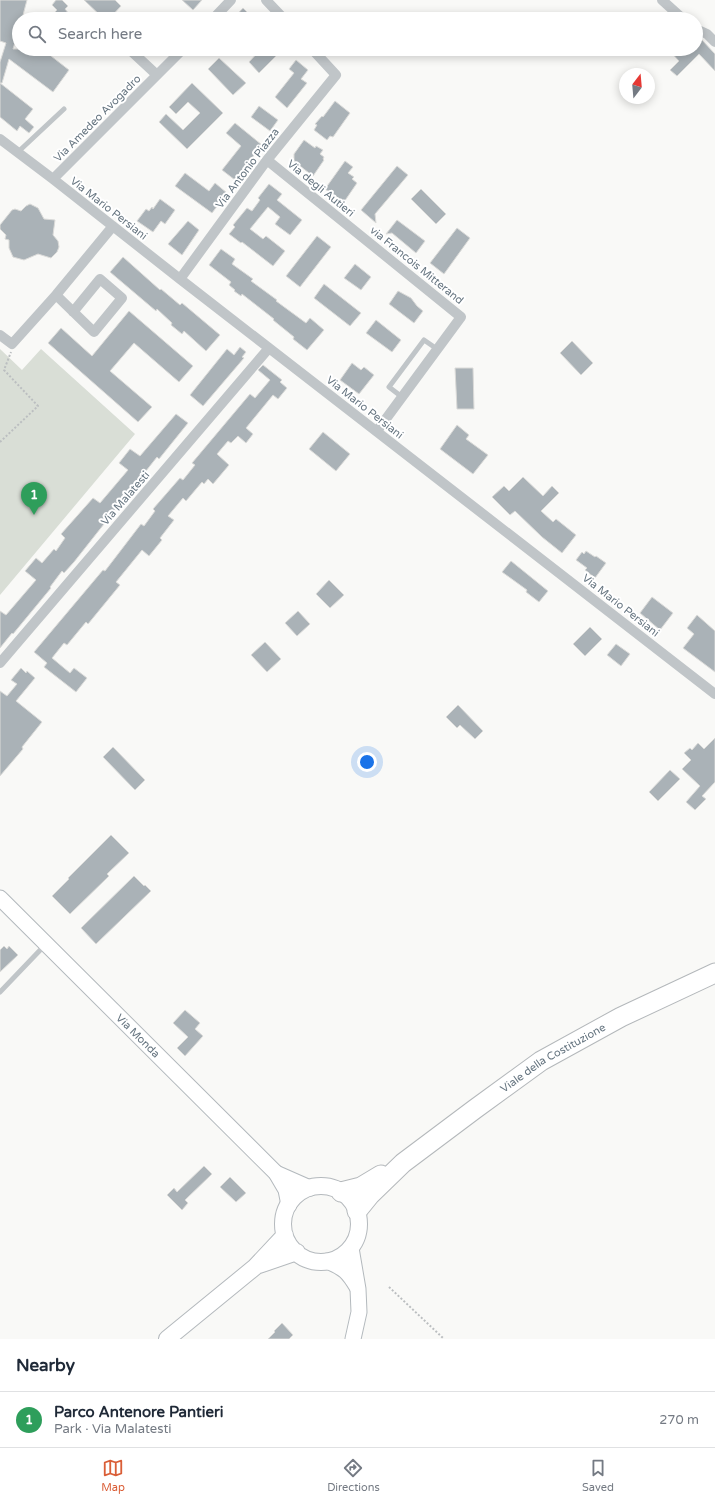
<!DOCTYPE html>
<meta charset="utf-8">
<style>
body{margin:0;font-family:"Varela Round",sans-serif;background:#f2f2f3;color:#1f2937}
.compass{position:absolute;left:619px;top:68px;width:36px;height:36px;border-radius:50%;background:#fff;box-shadow:0 2px 10px #0003;rotate:16deg}
.you{position:absolute;left:367px;top:762px;width:14px;height:14px;margin:-10px;border:3px solid #fff;border-radius:50%;background:#1a73e8;box-shadow:0 0 0 6px #1a73e833}
.badge{display:grid;place-items:center;width:26px;height:26px;border-radius:50%;background:#da5e37;color:#fff;font-size:13px;font-weight:700}
.pin{position:absolute;translate:-50% -33px;filter:drop-shadow(0 1px 2px #0008)}
.pin::after{content:'';position:absolute;top:21px;width:14px;height:12px;background:inherit;clip-path:polygon(0 0,100% 0,50% 100%)}
.list{margin:0;padding:0;list-style:none}
h2{display:flex;justify-content:space-between;align-items:center;height:52px;margin:0;padding:0 16px;font-size:17px}
h2 small{font-size:13px;font-weight:400;color:#747a83}
.list li{display:grid;grid-template-columns:26px 1fr auto;gap:12px;align-items:center;box-sizing:border-box;height:56px;padding:0 16px;border-top:1px solid #e0e1e3}
.list b{display:block;font-size:15px;white-space:nowrap}
.list p{margin:0;font-size:13px;white-space:nowrap;color:#747a83}
.list em{font-size:13px;font-style:normal;color:#747a83}
.icon{flex:none;width:22px;height:22px;fill:none;stroke:currentColor;stroke-width:2;stroke-linecap:round;stroke-linejoin:round}
.map{position:relative;flex:none;width:715px;height:1339px;overflow:hidden}
.search{position:absolute;background:#fff;box-shadow:0 2px 10px #0003;left:12px;right:12px;top:12px;height:44px;display:flex;align-items:center;gap:10px;box-sizing:border-box;padding:0 14px;border-radius:22px;color:#747a83;font-size:15px}
.sheet{height:108px;background:#fff}
nav{display:flex;justify-content:space-around;align-items:center;box-sizing:border-box;height:56px;border-top:1px solid #e0e1e3;background:#fff;font-size:11px;color:#747a83}
nav a{display:grid;justify-items:center;gap:2px}
nav .on{color:#da5e37}
.map>svg:first-child{display:block}
.green{fill:#d9ded6}
.building{fill:#aab2b7;stroke:#dbdbd9}
.lines{fill:none;stroke-linecap:round;stroke-linejoin:round}
.secondary-casing{stroke:#b3b9bd;stroke-width:17}
.primary-casing{stroke:#b4b9bd;stroke-width:18}
.highway-casing{stroke:#b4b8bb;stroke-width:21}
.path{stroke:#bbbec0;stroke-width:2;stroke-dasharray:2 2;stroke-linecap:butt}
.lane{stroke:#c0c5c8;stroke-width:5}
.street{stroke:#c0c5c8;stroke-width:10}
.secondary{stroke:#fff;stroke-width:15}
.primary{stroke:#fff;stroke-width:16}
.highway{stroke:#fff;stroke-width:19}
.labels{text-anchor:middle;stroke-width:4;stroke-linejoin:round;paint-order:stroke}
.street-label{font-size:11px;fill:#667580;stroke:#fff}
</style>
<div class="map">
<svg width="715" height="1339" viewBox="0 0 715 1339">
<rect width="100%" height="100%" fill="#f9f9f7"/>
<path class="green" d="M 0,349 L 22,370 L 41,349 L 135,434 L 0,595 Z"/>
<path class="building" d="M 0,0 L 27,0 L 22,19 L 19,19 L 19,28 L 13,49 L 42,49 L 69,70 L 53,92 L 9,59 L 2,83 L 0,83 L 33,109 L 25,119 L 34,127 L 29,133 L 20,126 L 17,131 L 0,117 L 0,62 L 6,43 L 0,41 Z
M 56,0 L 62,0 L 68,6 L 65,9 L 73,19 L 62,19 L 55,12 L 57,10 L 52,5 Z
M 84,0 L 115,0 L 121,6 L 109,19 L 104,19 Z
M 182,0 L 202,0 L 193,10 Z
M 243,8 L 254,19 L 233,19 Z
M 702,40 L 715,54 L 715,71 L 699,54 L 677,76 L 670,70 L 679,61 L 668,49 L 696,49 L 696,45 Z
M 261,49 L 283,49 L 259,73 L 249,62 Z
M 219,58 L 246,83 L 233,95 L 208,69 Z
M 296,60 L 308,70 L 301,79 L 307,83 L 287,108 L 275,97 L 294,73 L 289,69 Z
M 192,83 L 223,113 L 187,149 L 159,122 L 166,114 L 183,130 L 200,113 L 188,102 L 176,114 L 169,107 Z
M 335,101 L 350,113 L 333,137 L 330,136 L 327,140 L 314,130 L 317,125 L 315,124 L 322,116 L 323,117 Z
M 259,106 L 278,120 L 270,131 L 251,117 Z
M 235,123 L 262,145 L 235,180 L 222,170 L 241,146 L 226,133 Z
M 304,140 L 315,148 L 316,146 L 323,150 L 320,154 L 324,157 L 323,159 L 324,160 L 313,176 L 296,163 L 294,160 L 294,154 Z
M 345,161 L 353,167 L 348,173 L 354,177 L 352,179 L 357,183 L 344,202 L 325,189 Z
M 397,166 L 408,175 L 375,214 L 376,223 L 361,210 Z
M 185,173 L 209,191 L 215,183 L 227,193 L 212,213 L 175,186 Z
M 269,184 L 282,194 L 277,200 L 302,220 L 290,235 L 275,224 L 280,217 L 268,207 L 250,229 L 263,239 L 266,236 L 285,251 L 273,266 L 242,242 L 241,243 L 229,234 L 235,227 L 233,225 L 247,208 L 252,211 L 260,200 L 258,198 Z
M 421,189 L 446,214 L 436,224 L 411,199 Z
M 160,199 L 175,210 L 165,224 L 161,221 L 153,232 L 137,221 L 146,209 L 149,211 L 152,207 L 153,209 Z
M 30,204 L 38,208 L 44,219 L 55,220 L 53,235 L 58,241 L 59,247 L 57,252 L 51,258 L 38,254 L 24,260 L 13,257 L 9,248 L 9,240 L 5,239 L 6,235 L 0,229 L 0,225 L 12,210 L 15,209 L 21,211 L 26,206 Z
M 397,220 L 425,241 L 416,253 L 392,233 L 386,234 Z
M 188,221 L 199,230 L 182,255 L 168,244 Z
M 457,228 L 470,238 L 444,274 L 430,263 Z
M 317,236 L 331,247 L 300,287 L 286,276 Z
M 221,249 L 235,259 L 232,264 L 253,279 L 251,281 L 277,300 L 276,301 L 306,323 L 310,318 L 324,330 L 307,350 L 293,339 L 294,337 L 273,320 L 274,319 L 242,294 L 241,296 L 234,291 L 235,290 L 229,285 L 231,282 L 209,265 Z
M 123,257 L 160,290 L 161,289 L 180,305 L 182,303 L 220,335 L 206,351 L 184,331 L 182,334 L 171,325 L 172,323 L 157,309 L 156,311 L 110,272 Z
M 355,264 L 371,277 L 361,290 L 344,278 Z
M 324,284 L 361,313 L 350,326 L 314,298 Z
M 398,291 L 411,298 L 417,306 L 423,311 L 414,323 L 389,304 Z
M 129,311 L 193,366 L 179,382 L 134,343 L 110,371 L 152,407 L 138,422 L 48,343 L 61,328 L 92,356 Z
M 376,320 L 401,340 L 392,352 L 366,333 Z
M 572,341 L 593,363 L 581,375 L 560,353 Z
M 240,347 L 246,352 L 242,357 L 244,358 L 203,406 L 190,395 L 227,349 L 234,355 Z
M 352,363 L 361,370 L 364,367 L 374,375 L 359,394 L 340,380 Z
M 263,365 L 282,380 L 280,382 L 287,388 L 278,399 L 273,395 L 246,428 L 253,434 L 246,443 L 238,436 L 231,443 L 228,441 L 217,454 L 229,465 L 213,484 L 208,479 L 204,484 L 202,482 L 186,501 L 183,498 L 168,516 L 174,520 L 160,538 L 162,540 L 149,556 L 142,550 L 116,582 L 120,585 L 88,624 L 86,622 L 67,645 L 64,643 L 52,658 L 70,673 L 74,668 L 87,678 L 76,692 L 44,667 L 47,663 L 34,652 L 103,570 L 105,571 L 141,524 L 144,526 L 155,511 L 153,509 L 180,478 L 183,480 L 195,465 L 192,463 L 250,394 L 255,398 L 270,380 L 258,370 Z
M 455,368 L 473,368 L 474,409 L 457,409 Z
M 176,414 L 188,423 L 159,459 L 157,457 L 74,562 L 64,573 L 62,571 L 50,587 L 51,588 L 13,634 L 12,633 L 0,648 L 0,611 L 6,615 L 36,580 L 25,571 L 36,558 L 42,563 L 54,549 L 56,551 L 65,538 L 61,534 L 93,498 L 100,503 L 128,470 L 119,463 L 130,449 L 140,456 Z
M 457,425 L 469,435 L 466,439 L 488,455 L 473,474 L 440,449 Z
M 323,432 L 350,454 L 336,471 L 309,449 Z
M 523,477 L 543,496 L 552,486 L 559,493 L 541,511 L 553,522 L 556,519 L 576,535 L 562,553 L 542,537 L 515,511 L 510,515 L 492,497 L 504,486 L 509,491 Z
M 586,551 L 595,557 L 596,556 L 606,563 L 595,578 L 585,570 L 587,568 L 576,560 L 582,552 L 584,554 Z
M 511,561 L 548,591 L 539,602 L 526,592 L 527,590 L 502,572 Z
M 329,580 L 344,595 L 330,608 L 316,594 Z
M 652,597 L 673,613 L 660,630 L 640,613 Z
M 298,611 L 310,624 L 297,636 L 285,623 Z
M 697,615 L 715,631 L 715,672 L 683,648 L 694,634 L 687,628 Z
M 590,627 L 602,639 L 585,656 L 573,644 Z
M 265,642 L 281,659 L 267,672 L 251,655 Z
M 616,644 L 630,654 L 621,666 L 607,655 Z
M 21,668 L 26,673 L 27,671 L 35,678 L 16,701 L 42,722 L 22,747 L 23,749 L 0,776 L 0,691 L 7,696 L 17,684 L 11,680 Z
M 458,705 L 483,731 L 475,739 L 460,725 L 457,728 L 446,717 Z
M 715,738 L 715,782 L 702,796 L 706,799 L 695,810 L 686,802 L 700,786 L 682,769 L 691,760 L 684,753 L 690,748 L 692,750 L 698,743 L 704,749 Z
M 113,747 L 145,780 L 135,790 L 103,757 Z
M 670,770 L 680,779 L 658,801 L 649,792 Z
M 111,835 L 129,853 L 107,874 L 109,876 L 70,914 L 52,896 L 69,879 L 68,878 Z
M 134,876 L 144,886 L 145,885 L 151,891 L 96,944 L 81,928 Z
M 4,946 L 7,949 L 9,946 L 18,955 L 0,972 L 0,950 Z
M 185,1010 L 200,1023 L 195,1029 L 203,1036 L 185,1056 L 177,1048 L 188,1037 L 173,1023 Z
M 204,1166 L 212,1174 L 185,1200 L 188,1203 L 182,1210 L 167,1195 L 174,1188 L 177,1192 Z
M 230,1177 L 246,1193 L 236,1202 L 220,1187 Z
M 282,1323 L 293,1335 L 289,1339 L 268,1339 L 275,1332 L 274,1331 Z"/>
<g class="lines">
<g class="secondary-casing">
<g id="secondary">
<path id="s1" d="M 0,898 L 276,1173 L 286,1190 L 289,1205"/>
<path d="M 276,1173 L 310,1188"/>
<path d="M 351,1248 L 358,1289 L 359,1312 L 353,1339"/>
<path d="M 327,1261 C 344,1268 348,1272 357,1287"/>
</g>
</g>
<g class="primary-casing">
<path id="primary" d="M283 1224a38 38 0 1 1 76 0a38 38 0 1 1-76 0Z
M 259,1265 L 297,1252
M 167,1339 L 255,1267 L 285,1235"/>
</g>
<g class="highway-casing">
<g id="highway">
<path d="M 341,1192 L 361,1187 L 381,1175"/>
<path id="s2" d="M 357,1211 L 370,1195 L 403,1163 L 475,1109 L 541,1061 L 621,1017 L 715,973"/>
</g>
</g>
<path class="path" d="M 0,442 L 38,406 L 4,370 L 11,352
M 389,1287 L 444,1339"/>
<path class="lane" d="M 18,152 L 64,109
M 402,397 L 389,387 L 424,340 L 437,349
M 0,992 L 45,945"/>
<path class="street" d="M 266,0 L 284,19
M 662,0 L 683,19
M 213,19 L 231,0
M 696,29 L 707,34 L 715,42
M 129,49 L 157,75
M 0,139 L 53,179 L 180,279 L 715,694
M 267,160 L 461,317 L 377,431
M 53,179 L 183,49
M 180,279 L 267,160 L 336,75 L 312,49
M 56,295 L 94,332 L 122,298 L 100,279 L 73,312
M 0,335 L 12,344 L 56,295 L 113,226
M 0,663 L 269,348"/>
<use href="#secondary" class="secondary"/>
<use href="#primary" class="primary"/>
<use href="#highway" class="highway"/>
</g>
<g class="labels">
<g class="street-label">
<text transform="translate(97 118) rotate(-45)" y="4">Via Amedeo Avogadro</text>
<text transform="translate(247 168) rotate(-53)" y="4">Via Antonio Piazza</text>
<text transform="translate(321 188) rotate(39)" y="4">Via degli Autieri</text>
<text transform="translate(109 208) rotate(38)" y="4">Via Mario Persiani</text>
<text transform="translate(417 265) rotate(39)" y="4">via Francois Mitterand</text>
<text transform="translate(365 407) rotate(38)" y="4">Via Mario Persiani</text>
<text transform="translate(125 498) rotate(-49)" y="4">Via Malatesti</text>
<text transform="translate(621 605) rotate(38)" y="4">Via Mario Persiani</text>
<text dy="4" stroke="none"><textPath href="#s1" startOffset="195">Via Monda</textPath></text>
<text dy="4" stroke="none"><textPath href="#s2" startOffset="250">Viale della Costituzione</textPath></text>
</g>
</g>
</svg>
<svg class="compass" viewBox="-18 -18 36 36"><path d="M0-13l5 13h-10z" fill="#e53935"/><path d="M0 13l5-13h-10z" fill="#747a83"/></svg>
<div class="you"></div>
<div class="pin badge" style="left:34px;top:515px;background:#2e9e5b">1</div>
<div class="search"><svg class="icon" aria-label="search" viewBox="0 0 24 24"><circle cx="10" cy="10" r="6"/><path d="M15 15l6 6"/></svg>Search here</div>
</div>
<section class="sheet">
<h2>Nearby<small></small></h2>
<ul class="list">
<li><span class="badge" style="background:#2e9e5b">1</span><div><b>Parco Antenore Pantieri</b><p>Park · Via Malatesti</p></div><em>270 m</em></li>
</ul>
</section>
<nav>
<a class="on"><svg class="icon" aria-label="map" viewBox="0 0 24 24"><path d="M3 6l6-2 6 2 6-2v14l-6 2-6-2-6 2zM9 4v14M15 6v14"/></svg>Map</a>
<a><svg class="icon" aria-label="directions" viewBox="0 0 24 24"><path d="M12 3l9 9-9 9-9-9zM9 14v-3h6M13 9l2 2-2 2"/></svg>Directions</a>
<a><svg class="icon" aria-label="saved" viewBox="0 0 24 24"><path d="M7 4h10v16l-5-4-5 4z"/></svg>Saved</a>
</nav>
